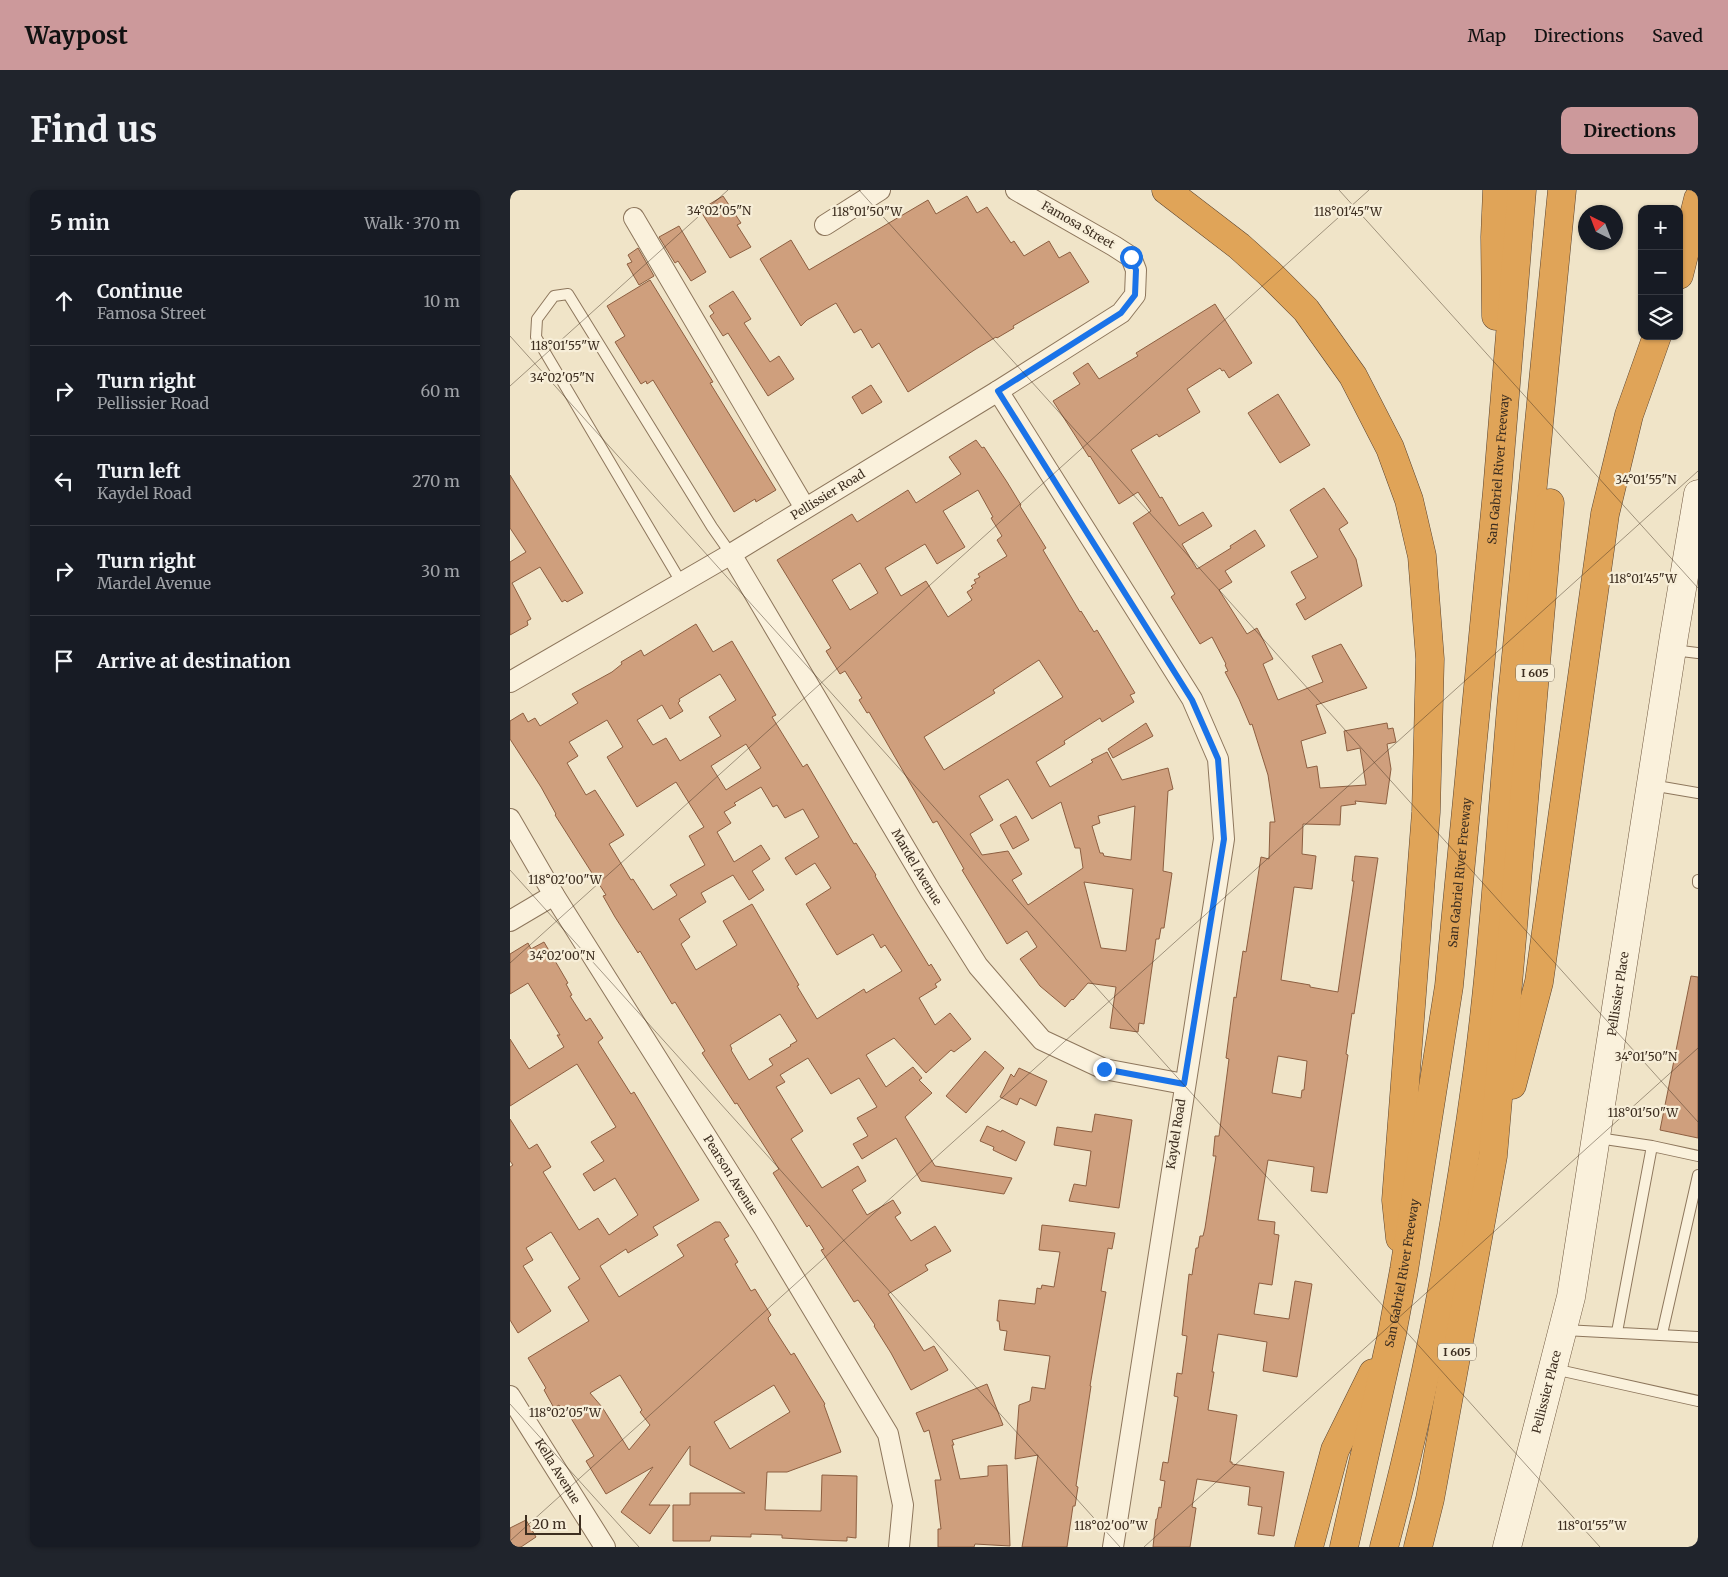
<!DOCTYPE html>
<meta charset="utf-8">
<style>
body{margin:0;font-family:Merriweather,serif;background:#20242c;color:#f1f3f6}
.controls{position:absolute;right:15px;top:15px;display:grid;overflow:hidden;border-radius:10px;box-shadow:0 1px 4px #0004}
.controls button{width:45px;height:45px;display:grid;place-items:center;padding:0;border:0;border-bottom:1px solid #363941;background:#171b24;color:#f1f3f6;font:25px sans-serif}
.compass{position:absolute;left:1068px;top:15px;width:45px;height:45px;border-radius:50%;background:#171b24;box-shadow:0 1px 4px #0004;rotate:318deg}
.scale{position:absolute;left:15px;bottom:12px;width:56px;box-sizing:border-box;padding-left:5px;border:2px solid #3d2e20;border-top:0;font-size:14px;line-height:18px;white-space:nowrap;color:#3d2e20;-webkit-text-stroke:4px #f7eed8;paint-order:stroke}
.stop{position:absolute;width:15px;height:15px;margin:-11px;border:4px solid #1a73e8;border-radius:50%;background:#fff}
.stop.end{background:#1a73e8;border-color:#fff;box-shadow:0 1px 5px #0008}
.list{margin:0;padding:0;list-style:none}
h2{display:flex;justify-content:space-between;align-items:center;height:65px;margin:0;padding:0 20px;font-size:21px}
h2 small{font-size:16px;font-weight:400;color:#9ea1a6}
.list li{display:grid;grid-template-columns:32px 1fr auto;gap:15px;align-items:center;box-sizing:border-box;height:90px;padding:0 20px;border-top:1px solid #363941}
.list b{display:block;font-size:19px;white-space:nowrap}
.list p{margin:0;font-size:16px;white-space:nowrap;color:#9ea1a6}
.list em{font-size:16px;font-style:normal;color:#9ea1a6}
.icon{flex:none;width:28px;height:28px;fill:none;stroke:currentColor;stroke-width:2;stroke-linecap:round;stroke-linejoin:round}
.map{position:relative;flex:none;width:1188px;height:1357px;overflow:hidden;border-radius:10px}
header{display:flex;align-items:center;gap:30px;box-sizing:border-box;height:70px;padding:0 25px;background:#cc999b;color:#111}
header strong{font-size:24px}
nav{display:flex;gap:28px;margin-inline-start:auto;font-size:18px}
.intro{display:flex;align-items:center;justify-content:space-between;box-sizing:border-box;height:120px;padding:0 30px}
h1{margin:0;font-size:35px}
.button{padding:12px 22px;border-radius:10px;background:#cc999b;color:#111;font-size:18px;font-weight:700}
main{display:flex;gap:30px;padding:0 30px}
aside{flex:1;background:#171b24;border-radius:10px;box-shadow:0 1px 4px #0004}
.map>svg:first-child{display:block}
.building{fill:#cf9f7d;stroke:#8d5f41;fill-rule:evenodd}
.lines{fill:none;stroke-linecap:round;stroke-linejoin:round}
.service-casing{stroke:#8d765c;stroke-width:12}
.minor-casing{stroke:#8d765c;stroke-width:22}
.secondary-casing{stroke:#6f573f;stroke-width:29}
.motorway-casing{stroke:#5b4430;stroke-width:29}
.service{stroke:#faf1dc;stroke-width:10}
.minor{stroke:#faf1dc;stroke-width:20}
.secondary{stroke:#faf1dc;stroke-width:28}
.motorway{stroke:#e0a458;stroke-width:28}
.route{stroke:#1a73e8;stroke-width:6}
.ticks{fill:none;stroke:#3d2e20;stroke-width:1;stroke-opacity:0.45}
.labels{text-anchor:middle;stroke-width:4.5;stroke-linejoin:round;paint-order:stroke}
.shield{fill:#f7eed8;stroke:#756857;stroke-width:1}
.shield-label{font-size:11px;font-weight:bold;fill:#3d2e20}
.street-label{font-size:12px;fill:#3d2e20;stroke:#f7eed8}
.ticks-label{font-size:12px;text-anchor:middle;fill:#3d2e20;stroke:#f7eed8;stroke-width:4.5;stroke-linejoin:round;paint-order:stroke}
</style>
<header>
<strong>Waypost</strong>
<nav><a>Map</a><a>Directions</a><a>Saved</a></nav>
</header>
<div class="intro"><h1>Find us</h1><a class="button">Directions</a></div>
<main>
<aside>
<h2>5 min<small>Walk · 370 m</small></h2>
<ul class="list">
<li><svg class="icon" aria-label="ahead" viewBox="0 0 24 24"><path d="M12 20V5M6 11l6-6 6 6"/></svg><div><b>Continue</b><p>Famosa Street</p></div><em>10 m</em></li>
<li><svg class="icon" aria-label="right" viewBox="0 0 24 24"><path d="M7 20v-9h11M14 6l5 5-5 5"/></svg><div><b>Turn right</b><p>Pellissier Road</p></div><em>60 m</em></li>
<li><svg class="icon" aria-label="left" viewBox="0 0 24 24"><path d="M17 20v-9H6M10 6l-5 5 5 5"/></svg><div><b>Turn left</b><p>Kaydel Road</p></div><em>270 m</em></li>
<li><svg class="icon" aria-label="right" viewBox="0 0 24 24"><path d="M7 20v-9h11M14 6l5 5-5 5"/></svg><div><b>Turn right</b><p>Mardel Avenue</p></div><em>30 m</em></li>
<li><svg class="icon" aria-label="arrive" viewBox="0 0 24 24"><path d="M6 21V4h12l-3 4 3 4H6"/></svg><div><b>Arrive at destination</b></div></li>
</ul>
</aside>
<div class="map">
<svg width="1188" height="1357" viewBox="0 0 1188 1357">
<rect width="100%" height="100%" fill="#f0e4c8"/>
<path class="building" d="M 213,6 L 231,33 L 227,35 L 241,57 L 220,68 L 190,20 Z
M 457,6 L 467,23 L 477,17 L 501,53 L 504,51 L 514,66 L 539,51 L 549,68 L 560,62 L 579,92 L 503,136 L 504,138 L 487,148 L 486,147 L 466,159 L 398,202 L 369,153 L 362,158 L 351,139 L 344,143 L 326,113 L 297,130 L 291,136 L 250,69 L 281,50 L 299,80 L 418,10 L 426,24 Z
M 169,36 L 196,82 L 181,91 L 168,71 L 165,73 L 149,47 Z
M 128,58 L 144,86 L 129,95 L 117,74 L 122,72 L 118,65 Z
M 140,90 L 203,192 L 200,193 L 266,300 L 246,312 L 245,309 L 224,322 L 143,190 L 137,194 L 136,191 L 131,194 L 105,152 L 115,146 L 97,116 Z
M 223,101 L 241,129 L 234,133 L 260,172 L 269,166 L 284,189 L 258,206 L 218,143 L 213,146 L 200,126 L 204,123 L 199,116 Z
M 705,114 L 742,173 L 719,188 L 714,180 L 712,181 L 710,178 L 677,199 L 690,222 L 649,247 L 647,244 L 621,260 L 650,308 L 652,307 L 669,336 L 693,322 L 702,336 L 672,354 L 687,379 L 721,358 L 720,356 L 745,340 L 755,356 L 715,381 L 722,392 L 709,400 L 737,444 L 747,438 L 763,469 L 753,474 L 768,510 L 813,492 L 802,466 L 831,454 L 857,498 L 806,515 L 816,543 L 791,551 L 797,578 L 807,576 L 810,598 L 856,595 L 850,558 L 837,561 L 834,541 L 877,533 L 878,539 L 883,538 L 886,552 L 877,554 L 881,579 L 876,614 L 845,611 L 846,614 L 831,616 L 830,635 L 793,634 L 792,664 L 806,666 L 802,699 L 784,697 L 771,790 L 800,795 L 800,797 L 828,802 L 844,691 L 842,691 L 845,666 L 868,668 L 844,824 L 842,823 L 836,864 L 838,865 L 817,1003 L 801,1001 L 804,977 L 758,970 L 748,1030 L 765,1032 L 764,1044 L 769,1045 L 762,1095 L 749,1093 L 744,1124 L 779,1129 L 785,1091 L 802,1094 L 787,1187 L 753,1181 L 757,1152 L 708,1144 L 702,1182 L 704,1182 L 698,1220 L 727,1225 L 720,1272 L 722,1272 L 722,1274 L 774,1282 L 764,1346 L 748,1344 L 752,1317 L 738,1315 L 740,1297 L 687,1289 L 682,1317 L 686,1318 L 680,1357 L 643,1357 L 646,1329 L 647,1329 L 649,1317 L 651,1318 L 655,1291 L 650,1290 L 653,1272 L 658,1273 L 668,1207 L 664,1206 L 667,1183 L 672,1184 L 677,1146 L 672,1145 L 679,1084 L 682,1085 L 686,1058 L 688,1058 L 690,1046 L 693,1046 L 695,1038 L 706,966 L 703,966 L 705,946 L 709,946 L 719,869 L 716,868 L 724,807 L 726,808 L 733,761 L 736,762 L 751,667 L 759,669 L 760,632 L 765,632 L 758,585 L 742,534 L 740,535 L 729,509 L 715,482 L 718,481 L 715,475 L 716,474 L 702,447 L 690,454 L 661,407 L 665,404 L 623,333 L 641,321 L 628,302 L 609,314 L 580,266 L 579,267 L 543,211 L 570,194 L 563,183 L 578,173 L 589,189 L 628,166 L 626,163 ZM 768,866 L 797,871 L 794,900 L 792,900 L 791,908 L 762,903 Z
M 361,195 L 372,212 L 352,224 L 342,207 Z
M 768,204 L 800,255 L 770,273 L 738,223 Z
M 466,250 L 472,258 L 474,257 L 497,292 L 511,315 L 510,316 L 536,358 L 533,360 L 570,422 L 571,421 L 584,442 L 587,440 L 625,503 L 620,505 L 624,512 L 592,532 L 590,528 L 554,551 L 555,554 L 526,572 L 540,597 L 583,572 L 581,570 L 597,562 L 612,590 L 658,578 L 663,599 L 658,601 L 653,681 L 662,683 L 654,738 L 651,738 L 649,749 L 646,749 L 634,834 L 629,833 L 628,842 L 600,838 L 606,797 L 578,793 L 563,810 L 562,809 L 555,817 L 530,796 L 510,769 L 527,757 L 517,741 L 497,754 L 452,680 L 454,679 L 427,631 L 423,633 L 359,522 L 357,523 L 349,510 L 352,508 L 335,481 L 330,484 L 316,461 L 321,458 L 267,370 L 342,324 L 347,332 L 398,300 L 406,313 L 451,284 L 439,267 ZM 468,300 L 483,327 L 481,328 L 492,346 L 487,350 L 497,366 L 468,384 L 470,387 L 464,390 L 466,393 L 461,396 L 463,398 L 457,402 L 462,410 L 438,427 L 416,391 L 391,406 L 375,378 L 415,354 L 427,374 L 455,357 L 433,321 ZM 350,373 L 368,403 L 340,420 L 322,390 ZM 529,470 L 553,507 L 434,580 L 414,547 L 485,503 L 483,500 ZM 498,589 L 522,629 L 551,612 L 565,658 L 570,658 L 573,678 L 518,715 L 502,690 L 512,684 L 498,661 L 472,665 L 460,644 L 483,630 L 469,606 ZM 625,616 L 621,670 L 594,666 L 593,663 L 590,663 L 582,636 L 590,633 L 588,626 ZM 574,692 L 623,699 L 616,761 L 591,758 Z
M 0,285 L 73,403 L 57,412 L 55,410 L 52,412 L 30,377 L 2,393 L 21,429 L 17,431 L 18,435 L 0,445 L 0,372 L 16,362 L 0,338 Z
M 814,298 L 838,333 L 829,339 L 846,369 L 852,396 L 795,430 L 786,414 L 796,408 L 781,382 L 808,367 L 780,320 Z
M 186,434 L 203,462 L 222,451 L 266,525 L 262,527 L 293,577 L 297,574 L 344,654 L 346,653 L 366,685 L 365,686 L 386,722 L 419,776 L 421,774 L 431,790 L 425,794 L 427,797 L 409,808 L 425,835 L 440,823 L 461,849 L 444,862 L 441,860 L 416,883 L 384,848 L 356,865 L 376,897 L 403,877 L 412,888 L 409,890 L 422,903 L 395,927 L 425,976 L 502,988 L 494,1004 L 411,991 L 386,948 L 352,969 L 343,954 L 358,946 L 347,928 L 367,917 L 349,888 L 321,904 L 298,868 L 270,885 L 275,892 L 266,897 L 293,941 L 281,949 L 312,998 L 348,976 L 356,991 L 342,1000 L 357,1025 L 383,1010 L 391,1023 L 385,1027 L 401,1051 L 425,1036 L 441,1061 L 415,1075 L 418,1080 L 378,1104 L 414,1161 L 424,1156 L 438,1180 L 401,1200 L 381,1163 L 364,1136 L 365,1135 L 348,1110 L 344,1112 L 311,1060 L 314,1059 L 299,1035 L 297,1037 L 263,983 L 269,979 L 227,913 L 225,914 L 192,863 L 195,861 L 165,812 L 162,814 L 130,761 L 128,763 L 105,727 L 93,706 L 96,705 L 45,625 L 46,624 L 31,597 L 0,549 L 0,531 L 13,523 L 18,532 L 25,528 L 30,536 L 68,513 L 62,504 L 102,482 L 112,474 L 111,472 L 131,460 L 134,466 ZM 210,484 L 226,510 L 199,527 L 211,546 L 170,571 L 156,548 L 143,555 L 127,530 L 152,515 L 160,529 L 173,521 L 168,513 L 170,511 L 169,509 ZM 97,530 L 113,557 L 97,567 L 127,617 L 166,592 L 194,637 L 179,646 L 195,675 L 160,695 L 167,705 L 143,720 L 123,689 L 121,690 L 99,654 L 114,645 L 85,600 L 76,605 L 57,573 L 68,566 L 59,552 ZM 236,554 L 251,578 L 216,600 L 201,576 ZM 251,597 L 263,617 L 267,615 L 275,628 L 293,619 L 309,647 L 275,668 L 286,685 L 305,673 L 321,698 L 296,714 L 327,765 L 363,744 L 371,758 L 375,755 L 392,781 L 356,803 L 354,799 L 307,829 L 287,796 L 289,795 L 242,714 L 213,731 L 227,755 L 186,780 L 171,754 L 180,747 L 169,729 L 196,712 L 191,703 L 223,685 L 239,710 L 254,700 L 242,681 L 260,669 L 251,655 L 224,672 L 207,642 L 221,633 L 214,622 L 226,615 L 224,613 ZM 270,824 L 287,851 L 280,855 L 281,856 L 259,869 L 263,875 L 239,890 L 221,860 L 222,859 L 220,855 Z
M 636,533 L 643,546 L 603,568 L 598,559 Z
M 506,626 L 519,650 L 503,659 L 490,635 Z
M 34,752 L 58,793 L 56,794 L 62,805 L 60,806 L 76,831 L 80,828 L 93,848 L 88,852 L 121,904 L 124,902 L 189,1010 L 143,1037 L 148,1045 L 118,1063 L 116,1059 L 90,1076 L 109,1107 L 174,1066 L 167,1055 L 205,1032 L 210,1032 L 219,1046 L 214,1049 L 228,1072 L 225,1074 L 241,1101 L 245,1099 L 261,1125 L 258,1128 L 259,1131 L 281,1165 L 284,1163 L 315,1214 L 314,1215 L 331,1262 L 277,1282 L 257,1282 L 255,1320 L 311,1321 L 312,1285 L 347,1286 L 346,1348 L 337,1347 L 337,1351 L 309,1350 L 272,1348 L 272,1345 L 241,1344 L 241,1347 L 201,1346 L 200,1351 L 163,1351 L 163,1315 L 180,1315 L 180,1303 L 235,1303 L 180,1275 L 180,1256 L 139,1315 L 160,1315 L 140,1344 L 111,1322 L 143,1277 L 96,1304 L 76,1271 L 84,1266 L 56,1220 L 53,1222 L 49,1215 L 44,1218 L 34,1200 L 36,1198 L 18,1168 L 79,1131 L 58,1097 L 70,1089 L 41,1042 L 16,1058 L 23,1070 L 13,1076 L 41,1121 L 8,1143 L 0,1130 L 0,977 L 3,975 L 0,971 L 0,929 L 19,959 L 27,954 L 41,977 L 33,982 L 69,1040 L 88,1028 L 99,1045 L 128,1025 L 105,988 L 84,1001 L 73,984 L 94,971 L 81,952 L 106,937 L 67,874 L 0,916 L 0,849 L 19,879 L 54,857 L 47,845 L 50,845 L 18,793 L 0,804 L 0,764 L 18,753 L 21,759 ZM 110,1185 L 132,1220 L 130,1222 L 140,1235 L 119,1260 L 92,1217 L 80,1203 ZM 264,1195 L 280,1222 L 220,1259 L 204,1232 Z
M 1181,786 L 1188,787 L 1188,948 L 1150,940 Z
M 475,861 L 494,878 L 456,923 L 436,906 Z
M 509,878 L 537,891 L 526,916 L 510,908 L 507,915 L 490,907 L 501,884 L 504,887 Z
M 585,924 L 622,930 L 609,1018 L 559,1011 L 564,994 L 576,996 L 581,961 L 544,955 L 547,937 L 582,942 Z
M 477,936 L 491,942 L 492,940 L 515,952 L 506,971 L 483,960 L 484,957 L 470,951 Z
M 532,1035 L 605,1043 L 602,1059 L 598,1058 L 591,1101 L 596,1102 L 580,1196 L 581,1196 L 566,1296 L 568,1297 L 565,1316 L 563,1316 L 557,1357 L 512,1357 L 528,1265 L 505,1269 L 509,1215 L 520,1211 L 522,1197 L 535,1199 L 540,1166 L 494,1160 L 497,1141 L 490,1140 L 489,1131 L 487,1131 L 489,1110 L 525,1114 L 527,1098 L 531,1099 L 532,1095 L 544,1097 L 550,1062 L 529,1060 Z
M 477,1194 L 493,1235 L 442,1250 L 444,1255 L 442,1255 L 450,1289 L 478,1286 L 478,1276 L 497,1275 L 500,1356 L 465,1354 L 464,1357 L 428,1357 L 428,1339 L 431,1339 L 425,1290 L 431,1290 L 419,1240 L 414,1242 L 406,1223 Z
M 16,1330 L 26,1347 L 11,1357 L 0,1357 L 0,1338 Z"/>
<g class="lines">
<g class="service-casing">
<path id="service" d="M 171,392 L 26,147 L 27,129 L 44,106 L 58,104 L 202,337 L 221,364
M 1163,460 L 1188,463
M 1141,595 L 1188,603
M 1188,690 L 1188,693
M 1088,948 L 1142,956
M 1054,1140 L 1188,1147
M 1107,1142 L 1142,956 L 1188,966
M 1152,1144 L 1188,985
M 1044,1179 L 1188,1211"/>
</g>
<g class="minor-casing">
<g id="minor">
<path d="M 124,28 L 295,318"/>
<path d="M 315,35 L 370,0"/>
<path d="M 488,201 L 682,509 L 708,569 L 714,649 L 603,1357"/>
<path id="s1" d="M 221,364 L 420,700 L 468,776 L 532,850 L 594,879 L 674,894"/>
<path id="s2" d="M 0,492 L 221,364 L 488,201 L 611,123 L 625,105 L 626,80 L 621,67 L 604,56 L 506,0"/>
<path id="s3" d="M 0,629 L 44,705 L 254,1038 L 378,1244 L 393,1315 L 389,1357"/>
<path d="M 0,731 L 44,705"/>
<path id="s4" d="M 0,1206 L 95,1357"/>
</g>
</g>
<g class="secondary-casing">
<g id="secondary">
<path id="s5" d="M 997,1357 L 1061,1107 L 1164,446 L 1188,304"/>
</g>
</g>
<g class="motorway-casing">
<g id="motorway">
<path d="M 656,0 L 729,56 L 759,83 L 796,120 L 843,186 L 880,258 L 899,310 L 912,366 L 920,469 L 916,622 L 886,1010 L 890,1048"/>
<path d="M 1169,85 L 1188,9"/>
<path d="M 986,126 L 985,47 L 987,0"/>
<path d="M 1002,895 L 1029,792 L 1095,324 L 1119,225 L 1147,146"/>
<path d="M 799,1357 L 825,1260 L 863,1183"/>
<path id="s6" d="M 834,1357 L 882,1144 L 894,1080 L 939,796 L 987,302 L 1012,0"/>
<path d="M 874,1357 C 916,1200 946,1039 968,877 C 984,755 991,630 1002,507 C 1018,338 1034,169 1052,0"/>
<path d="M 908,1357 L 920,1309 L 983,966 L 1040,313"/>
</g>
</g>
<use href="#service" class="service"/>
<use href="#minor" class="minor"/>
<use href="#secondary" class="secondary"/>
<use href="#motorway" class="motorway"/>
</g>
<g class="lines">
<path class="route" d="M 594,879 L 674,894 L 714,649 L 708,569 L 682,510 L 488,201 L 611,123 L 625,105 L 626,80 L 621,67"/>
</g>
<path class="ticks" d="M 349,0 L 1188,932M 829,0 L 1188,398M 0,146 L 1090,1357M 0,196 L 218,0M 0,680 L 610,1357M 0,773 L 859,0M 0,1214 L 129,1357M 0,1351 L 1188,281M 634,1357 L 1188,858"/>
<g class="labels">
<g class="shield">
<rect x="1006" y="474.5" width="38" height="17" rx="4"/>
<rect x="928" y="1153.5" width="38" height="17" rx="4"/>
</g>
<g class="shield-label">
<text x="1025" y="487">I 605</text>
<text x="947" y="1166">I 605</text>
</g>
<g class="street-label">
<text transform="translate(568 35) rotate(30)" y="4">Famosa Street</text>
<text dy="4" stroke="none"><textPath href="#s6" startOffset="1090">San Gabriel River Freeway</textPath></text>
<text dy="4" stroke="none"><textPath href="#s2" startOffset="369">Pellissier Road</textPath></text>
<text dy="4" stroke="none"><textPath href="#s1" startOffset="364">Mardel Avenue</textPath></text>
<text dy="4" stroke="none"><textPath href="#s6" startOffset="685">San Gabriel River Freeway</textPath></text>
<text dy="4" stroke="none"><textPath href="#s5" startOffset="565">Pellissier Place</textPath></text>
<text transform="translate(666 944) rotate(-81)" y="4">Kaydel Road</text>
<text dy="4" stroke="none"><textPath href="#s3" startOffset="419">Pearson Avenue</textPath></text>
<text dy="4" stroke="none"><textPath href="#s6" startOffset="280">San Gabriel River Freeway</textPath></text>
<text dy="4" stroke="none"><textPath href="#s5" startOffset="160">Pellissier Place</textPath></text>
<text dy="4" stroke="none"><textPath href="#s4" startOffset="89">Kella Avenue</textPath></text>
</g>
</g>
<g class="ticks-label">
<text x="209" y="25">34°02'05"N</text>
<text x="838" y="26">118°01'45"W</text>
<text x="357" y="26">118°01'50"W</text>
<text x="55" y="160">118°01'55"W</text>
<text x="52" y="192">34°02'05"N</text>
<text x="1136" y="294">34°01'55"N</text>
<text x="1133" y="393">118°01'45"W</text>
<text x="55" y="694">118°02'00"W</text>
<text x="52" y="770">34°02'00"N</text>
<text x="1136" y="871">34°01'50"N</text>
<text x="1133" y="927">118°01'50"W</text>
<text x="55" y="1227">118°02'05"W</text>
<text x="601" y="1340">118°02'00"W</text>
<text x="1082" y="1340">118°01'55"W</text>
</g>
</svg>
<div class="controls">
<button>+</button>
<button>−</button>
<button><svg class="icon" aria-label="layers" viewBox="0 0 24 24"><path d="M12 4l9 5-9 5-9-5zM3 14l9 5 9-5"/></svg></button>
</div>
<svg class="compass" viewBox="-18 -18 36 36"><path d="M0-13l5 13h-10z" fill="#e53935"/><path d="M0 13l5-13h-10z" fill="#9ea1a6"/></svg>
<div class="scale">20 m</div>
<div class="stop" style="left:621px;top:67px"></div>
<div class="stop end" style="left:594px;top:879px"></div>
</div>
</main>
